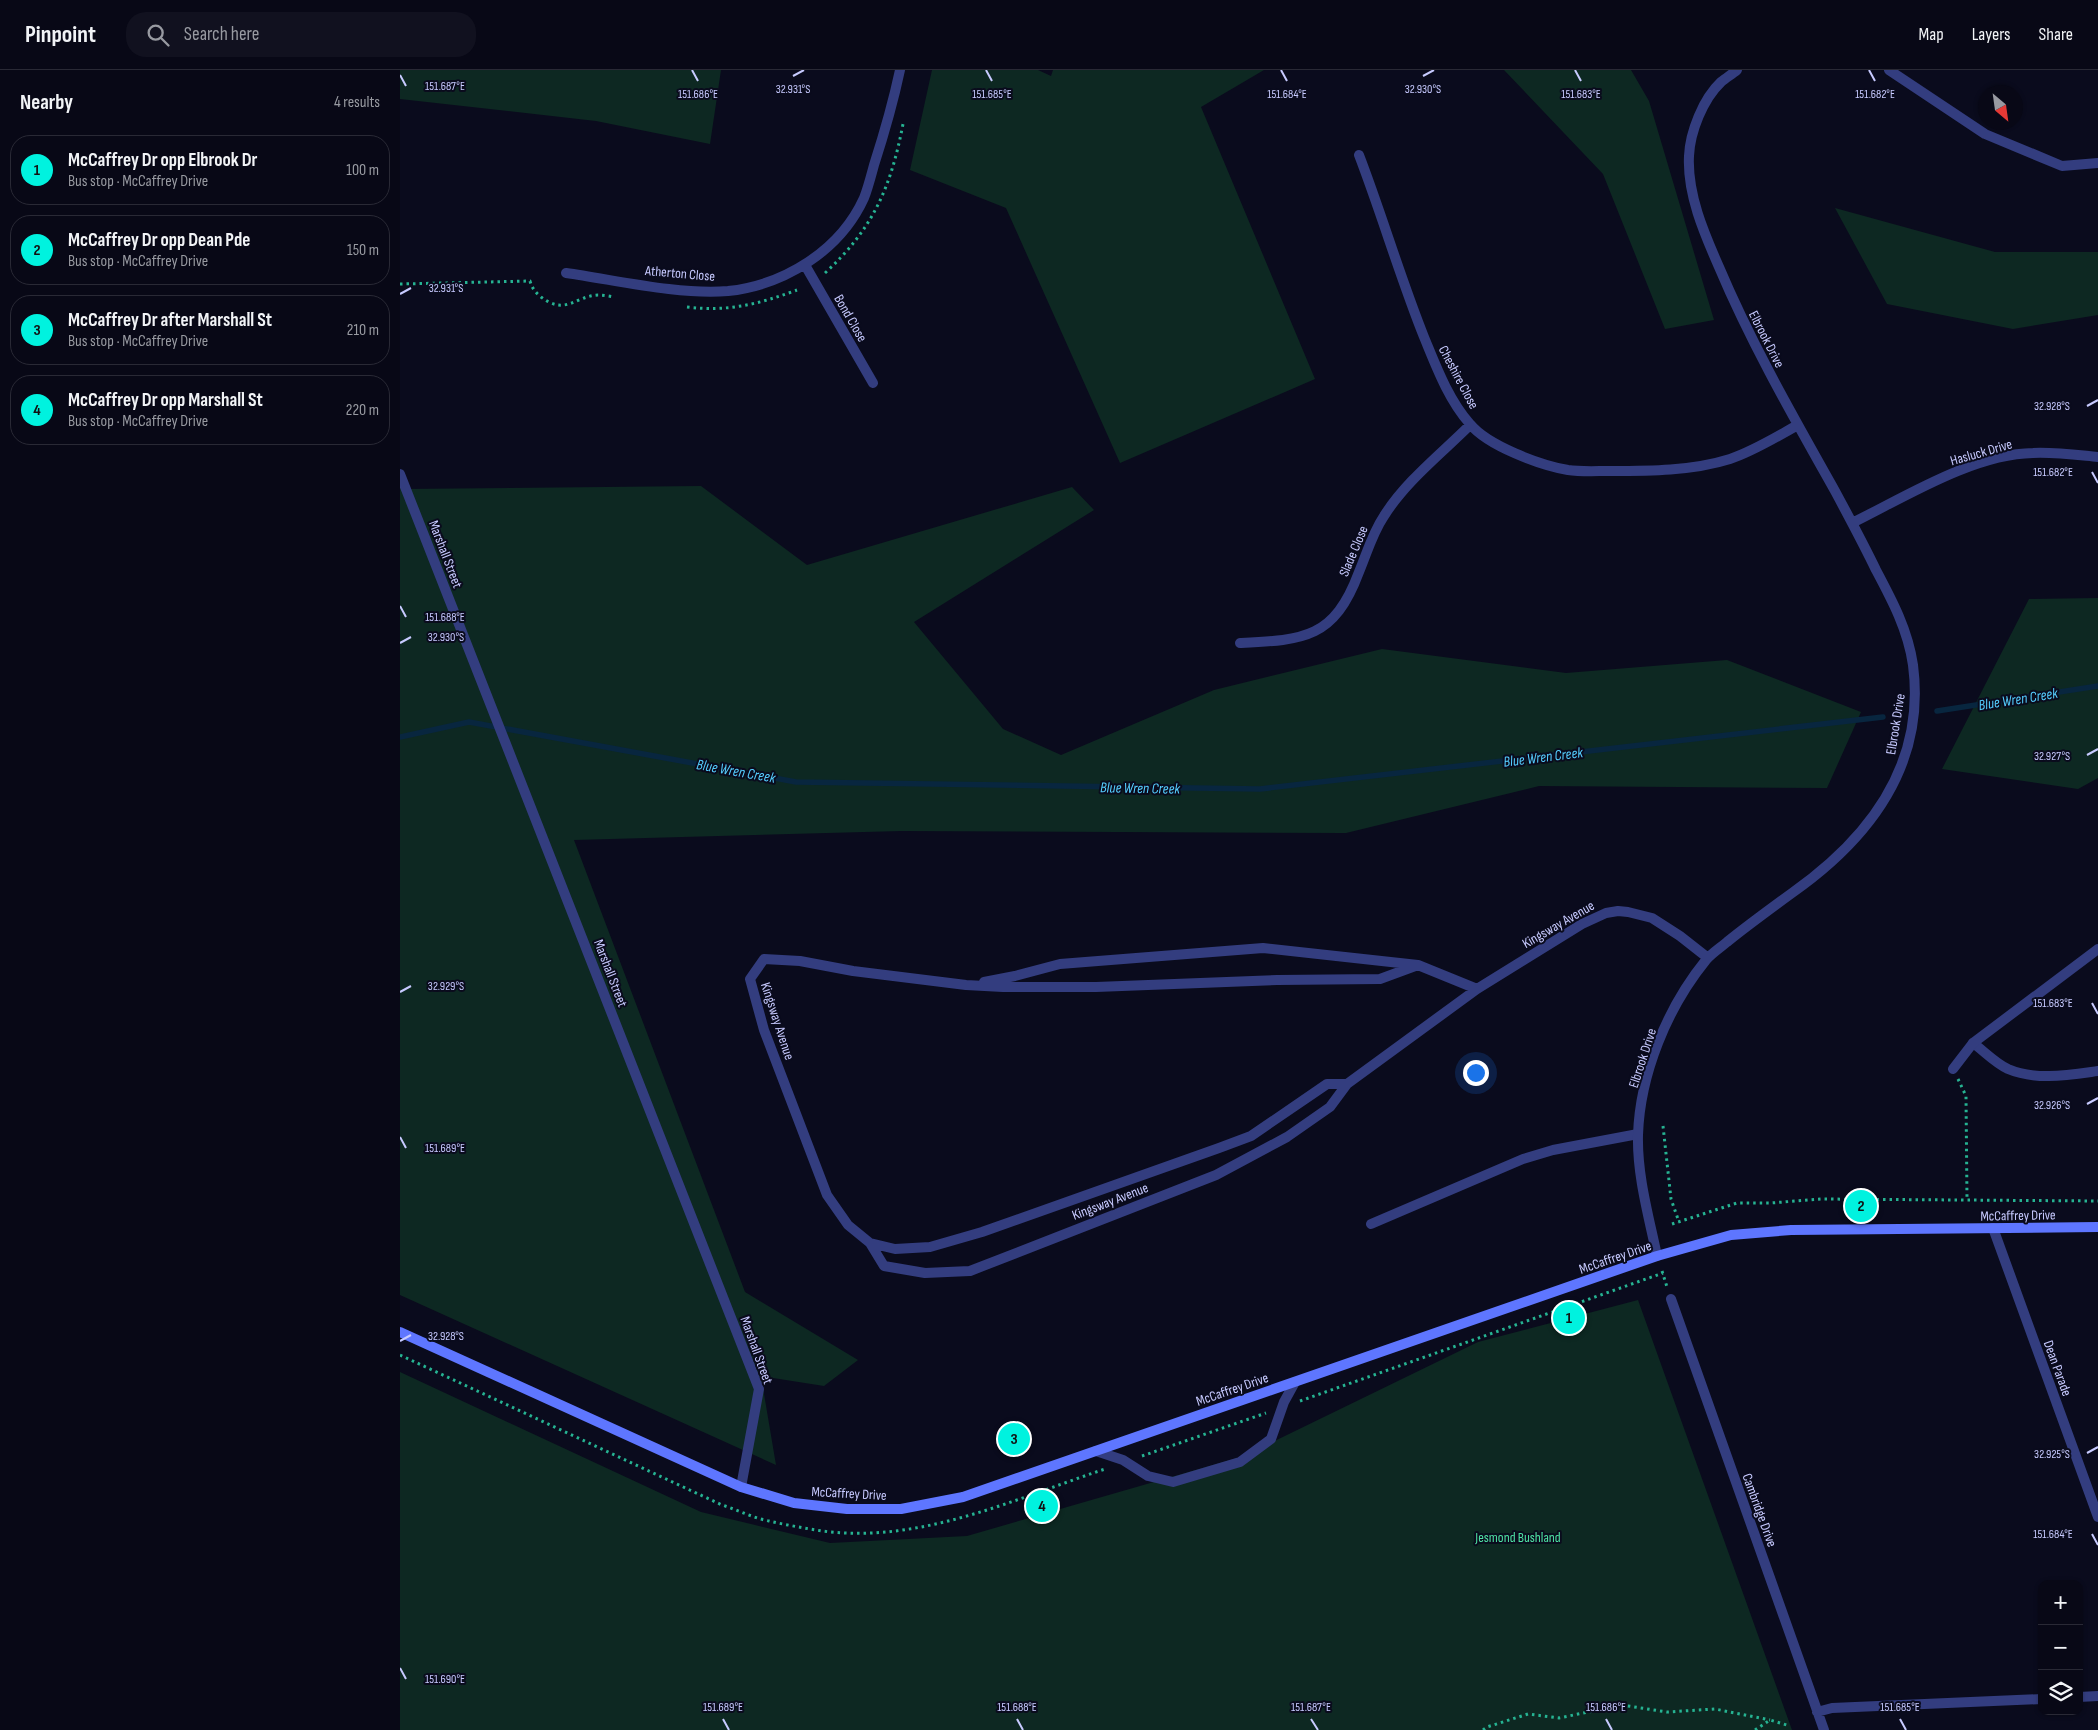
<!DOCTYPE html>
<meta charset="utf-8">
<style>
body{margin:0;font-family:"Sofia Sans Condensed",sans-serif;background:#11111f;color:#f1f3f6}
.controls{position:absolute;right:15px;bottom:15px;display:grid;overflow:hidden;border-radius:10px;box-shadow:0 1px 4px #0004}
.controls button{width:45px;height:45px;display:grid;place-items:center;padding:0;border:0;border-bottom:1px solid #292935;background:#080816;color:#f1f3f6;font:25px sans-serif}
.compass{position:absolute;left:1578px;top:15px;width:45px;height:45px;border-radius:50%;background:#080816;box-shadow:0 1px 4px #0004;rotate:151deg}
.you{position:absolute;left:1075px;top:1002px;width:18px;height:18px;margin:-12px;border:4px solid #fff;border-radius:50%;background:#1a73e8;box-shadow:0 0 0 8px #1a73e833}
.badge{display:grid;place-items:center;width:32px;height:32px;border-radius:50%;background:#00f2df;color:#111;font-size:16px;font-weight:700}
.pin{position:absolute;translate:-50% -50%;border:2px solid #fff;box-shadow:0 1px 5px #0006}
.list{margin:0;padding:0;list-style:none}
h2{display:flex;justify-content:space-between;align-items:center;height:65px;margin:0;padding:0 20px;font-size:21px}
h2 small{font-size:16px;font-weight:400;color:#989aa1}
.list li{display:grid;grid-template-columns:32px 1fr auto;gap:15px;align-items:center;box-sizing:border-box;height:70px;margin:0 10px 10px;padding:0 10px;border:1px solid #292935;border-radius:20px}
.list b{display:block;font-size:19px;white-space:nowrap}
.list p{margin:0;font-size:16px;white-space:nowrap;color:#989aa1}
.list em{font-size:16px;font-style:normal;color:#989aa1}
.icon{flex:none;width:28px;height:28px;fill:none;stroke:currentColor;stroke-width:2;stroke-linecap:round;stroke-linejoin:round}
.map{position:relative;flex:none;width:1698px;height:1660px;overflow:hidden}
header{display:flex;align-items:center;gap:30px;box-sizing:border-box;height:70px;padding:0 25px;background:#080816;border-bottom:1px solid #292935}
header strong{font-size:24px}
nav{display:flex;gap:28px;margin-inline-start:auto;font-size:18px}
.search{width:350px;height:45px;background:#11111f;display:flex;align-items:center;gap:12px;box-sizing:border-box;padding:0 18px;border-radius:20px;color:#989aa1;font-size:19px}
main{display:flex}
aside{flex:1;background:#080816}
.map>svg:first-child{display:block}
.green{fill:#0d2822}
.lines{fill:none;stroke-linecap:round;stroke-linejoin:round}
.stream{stroke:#08263f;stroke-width:5.5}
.path{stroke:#26b392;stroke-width:3;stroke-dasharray:2.5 4;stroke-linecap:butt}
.service{stroke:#333d7f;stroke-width:10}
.minor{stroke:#333d7f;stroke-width:10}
.secondary{stroke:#5e76ff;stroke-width:10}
.ticks{fill:none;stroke:#c7caff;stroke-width:2}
.labels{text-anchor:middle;stroke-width:4;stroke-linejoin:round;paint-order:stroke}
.street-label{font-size:14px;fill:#c7caff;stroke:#0a0b1d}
.park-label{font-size:14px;fill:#4ee4a4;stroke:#0a0b1d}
.water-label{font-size:15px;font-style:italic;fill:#55ceff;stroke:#0a0b1d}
.ticks-label{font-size:12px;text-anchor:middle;fill:#c7caff;stroke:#0a0b1d;stroke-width:4;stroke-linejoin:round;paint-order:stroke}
</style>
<header>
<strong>Pinpoint</strong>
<div class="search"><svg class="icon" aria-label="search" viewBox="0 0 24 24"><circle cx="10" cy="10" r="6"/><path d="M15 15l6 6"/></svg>Search here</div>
<nav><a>Map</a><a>Layers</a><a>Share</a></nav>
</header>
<main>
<aside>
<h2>Nearby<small>4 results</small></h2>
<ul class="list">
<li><span class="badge">1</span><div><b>McCaffrey Dr opp Elbrook Dr</b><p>Bus stop · McCaffrey Drive</p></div><em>100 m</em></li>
<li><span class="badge">2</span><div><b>McCaffrey Dr opp Dean Pde</b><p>Bus stop · McCaffrey Drive</p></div><em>150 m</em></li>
<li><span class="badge">3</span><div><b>McCaffrey Dr after Marshall St</b><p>Bus stop · McCaffrey Drive</p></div><em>210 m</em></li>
<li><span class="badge">4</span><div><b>McCaffrey Dr opp Marshall St</b><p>Bus stop · McCaffrey Drive</p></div><em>220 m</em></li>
</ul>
</aside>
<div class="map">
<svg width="1698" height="1660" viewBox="0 0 1698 1660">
<rect width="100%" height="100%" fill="#0a0b1d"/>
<path class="green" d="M 0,0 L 321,0 L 310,74 L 196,51 L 0,29 Z
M 532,0 L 638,0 L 651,6 L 653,0 L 864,0 L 801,37 L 915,309 L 720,393 L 606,138 L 510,100 Z
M 1104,0 L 1231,0 L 1249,31 L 1314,250 L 1265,259 L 1203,104 Z
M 1435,138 L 1595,182 L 1698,182 L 1698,245 L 1613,259 L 1487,234 Z
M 0,411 L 4,419 L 301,416 L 407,495 L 672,417 L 694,440 L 514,552 L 603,659 L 661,685 L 814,620 L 982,579 L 1166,603 L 1327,590 L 1461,642 L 1427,718 L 1139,716 L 946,763 L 501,761 L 174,770 L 345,1222 L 458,1290 L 424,1316 L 361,1306 L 376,1395 L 0,1225 Z
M 1698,528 L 1698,708 L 1678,719 L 1542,699 L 1629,529 Z
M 1238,1230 L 1392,1660 L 0,1660 L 0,1302 L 301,1442 L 430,1473 L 567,1466 L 844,1386 L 1078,1272 Z"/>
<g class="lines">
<path class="stream" d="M 1537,641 L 1698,616
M 0,667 L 69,652 L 396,712 L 860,719 L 1483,647"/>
<path class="path" d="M 425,203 C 473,159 491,117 503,54
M 0,214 L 130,211 C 132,218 135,222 141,227 C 166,246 175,226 198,225 C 203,225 209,226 214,227
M 287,237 C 328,242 359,234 397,220
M 1558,1009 L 1566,1026 L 1567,1129
M 1263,1056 L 1271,1129 L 1279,1152
M 1272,1154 L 1337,1133 L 1371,1133 L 1421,1129 L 1698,1131
M 1262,1201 L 1267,1217
M 0,1285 L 322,1435 C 338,1440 353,1448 369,1451 C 386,1455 404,1458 422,1461 C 521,1474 614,1429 705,1399
M 900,1331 L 1263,1203
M 742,1386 L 866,1343
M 1083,1660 L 1087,1657 L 1128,1644 L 1159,1648 L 1222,1635 L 1267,1642 L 1315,1639 L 1370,1650
M 1355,1660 L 1370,1650 L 1390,1656"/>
<path class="service" d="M 1573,973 C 1584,981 1595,993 1608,999 C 1636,1011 1669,1005 1698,1001
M 971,1154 L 1123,1089 L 1153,1080 L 1238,1064
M 696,1381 L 723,1390 L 748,1406 L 773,1412 L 840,1392 L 871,1369 L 884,1332 L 895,1312"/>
<path class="minor" d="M 1489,0 L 1585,64 L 1662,96 L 1698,93
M 959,85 C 982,145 1000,207 1024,267 C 1036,296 1048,329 1070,354 C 1088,376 1140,395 1168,400 C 1181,402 1196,401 1210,401 C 1249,401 1292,401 1330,389 C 1354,381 1376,367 1398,355
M 405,195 L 473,313
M 166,203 C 216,210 278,225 328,221 C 384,215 440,181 464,128 C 468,118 471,106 474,95 C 484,64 493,33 500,0
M 0,404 L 359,1319 L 341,1417
M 1452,453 C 1505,427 1573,384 1633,383 C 1655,382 1677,385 1698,387
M 840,573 C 904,570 934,569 959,502 C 967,483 972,464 984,446 C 1006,411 1041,384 1070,355
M 1018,895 L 980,909 L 877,910 L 696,917 L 603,917 L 566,915 L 453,901 L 400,891 L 364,889 L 350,909 L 364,960 L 427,1125 L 448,1155 L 470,1173 L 484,1196 L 525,1203 L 570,1201 L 816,1105 L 887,1067 L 930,1037 L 947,1014 L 1077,919 L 1182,854 L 1206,843 L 1218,841 L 1228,842 L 1252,848 L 1280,866 L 1308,888
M 584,912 L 615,906 L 660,894 L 863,878 L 1018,895 L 1077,919
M 1553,999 L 1573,973 L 1698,879
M 1593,1158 L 1698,1447
M 470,1173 L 495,1179 L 530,1177 L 582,1162 L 819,1078 L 851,1066 L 927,1014 L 947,1014
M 1257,1186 C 1249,1147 1237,1106 1238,1065 C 1240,1004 1267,938 1306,890 C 1312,883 1320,878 1327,872 C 1348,855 1370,839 1392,823 C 1470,768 1526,695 1513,595 C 1508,560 1492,530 1476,500 C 1463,473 1449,447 1435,421 C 1394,348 1352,275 1319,197 C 1304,163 1287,124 1289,86 C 1290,62 1303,29 1321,12 C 1326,8 1332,4 1337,0
M 1271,1229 L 1424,1660
M 1679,1627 L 1698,1626
M 1417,1642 L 1432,1638 L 1642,1629"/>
<path class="secondary" d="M 0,1262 L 341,1417 L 394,1433 L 447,1439 L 501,1439 L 563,1427 L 1257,1186 L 1331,1165 L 1391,1160 L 1698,1157"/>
</g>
<path class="ticks" d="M 292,0 L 298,11M 586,0 L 592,11M 881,0 L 887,11M 1175,0 L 1181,11M 1469,0 L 1475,11M 0,5 L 6,16M 393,6 L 404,0M 1023,6 L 1034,0M 0,224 L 11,218M 1687,336 L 1698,330M 1692,402 L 1698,413M 0,536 L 6,547M 0,573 L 11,567M 1687,685 L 1698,679M 0,922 L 11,916M 1692,933 L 1698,944M 1687,1034 L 1698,1028M 0,1067 L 6,1078M 0,1271 L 11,1265M 1687,1383 L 1698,1377M 1692,1464 L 1698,1475M 0,1598 L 6,1609M 323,1649 L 329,1660M 617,1649 L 623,1660M 911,1649 L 918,1660M 1206,1649 L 1212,1660M 1500,1649 L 1506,1660"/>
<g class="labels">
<g class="street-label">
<text transform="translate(280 203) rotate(5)" y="5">Atherton Close</text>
<text transform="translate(451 248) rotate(60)" y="5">Bond Close</text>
<text transform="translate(1367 269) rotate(63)" y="5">Elbrook Drive</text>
<text transform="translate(1059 307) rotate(62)" y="5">Cheshire Close</text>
<text transform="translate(1581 382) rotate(-16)" y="5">Hasluck Drive</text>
<text transform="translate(953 481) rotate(-67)" y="5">Slade Close</text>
<text transform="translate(46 484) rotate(69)" y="5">Marshall Street</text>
<text transform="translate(1495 654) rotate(-81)" y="5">Elbrook Drive</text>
<text transform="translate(1158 854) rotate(-30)" y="5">Kingsway Avenue</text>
<text transform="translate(211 903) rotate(69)" y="5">Marshall Street</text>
<text transform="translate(378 951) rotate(72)" y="5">Kingsway Avenue</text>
<text transform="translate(1242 988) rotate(-72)" y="5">Elbrook Drive</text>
<text transform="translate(710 1131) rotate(-21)" y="5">Kingsway Avenue</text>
<text transform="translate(1618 1145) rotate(-1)" y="5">McCaffrey Drive</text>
<text transform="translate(1215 1187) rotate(-19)" y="5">McCaffrey Drive</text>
<text transform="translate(357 1280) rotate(70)" y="5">Marshall Street</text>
<text transform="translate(1658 1298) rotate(70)" y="5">Dean Parade</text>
<text transform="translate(832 1319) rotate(-19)" y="5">McCaffrey Drive</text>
<text transform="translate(449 1423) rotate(3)" y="5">McCaffrey Drive</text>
<text transform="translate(1360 1440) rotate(70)" y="5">Cambridge Drive</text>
</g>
<g class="park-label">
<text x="1118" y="1472">Jesmond Bushland</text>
</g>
<g class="water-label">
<text transform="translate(1618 629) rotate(-9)" y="5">Blue Wren Creek</text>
<text transform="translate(1143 687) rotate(-7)" y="5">Blue Wren Creek</text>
<text transform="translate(336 701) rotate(10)" y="5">Blue Wren Creek</text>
<text transform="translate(740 718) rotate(1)" y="5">Blue Wren Creek</text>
</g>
</g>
<g class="ticks-label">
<text x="45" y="20">151.687°E</text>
<text x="393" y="23">32.931°S</text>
<text x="1023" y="23">32.930°S</text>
<text x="298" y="28">151.686°E</text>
<text x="592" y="28">151.685°E</text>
<text x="887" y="28">151.684°E</text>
<text x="1181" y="28">151.683°E</text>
<text x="1475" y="28">151.682°E</text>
<text x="46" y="222">32.931°S</text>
<text x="1652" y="340">32.928°S</text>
<text x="1653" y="406">151.682°E</text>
<text x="45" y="551">151.688°E</text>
<text x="46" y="571">32.930°S</text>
<text x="1652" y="690">32.927°S</text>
<text x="46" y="920">32.929°S</text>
<text x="1653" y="937">151.683°E</text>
<text x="1652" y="1039">32.926°S</text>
<text x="45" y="1082">151.689°E</text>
<text x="46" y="1270">32.928°S</text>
<text x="1652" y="1388">32.925°S</text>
<text x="1653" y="1468">151.684°E</text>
<text x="45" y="1613">151.690°E</text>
<text x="323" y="1641">151.689°E</text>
<text x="617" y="1641">151.688°E</text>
<text x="911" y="1641">151.687°E</text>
<text x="1206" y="1641">151.686°E</text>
<text x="1500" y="1641">151.685°E</text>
</g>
</svg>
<div class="controls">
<button>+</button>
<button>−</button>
<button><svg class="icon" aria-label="layers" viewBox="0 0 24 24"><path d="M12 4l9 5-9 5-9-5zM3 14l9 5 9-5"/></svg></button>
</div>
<svg class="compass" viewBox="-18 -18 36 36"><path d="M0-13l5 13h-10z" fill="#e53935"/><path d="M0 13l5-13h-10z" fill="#989aa1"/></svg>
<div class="you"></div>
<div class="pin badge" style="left:1169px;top:1248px">1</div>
<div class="pin badge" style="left:1461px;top:1136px">2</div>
<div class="pin badge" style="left:614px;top:1369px">3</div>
<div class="pin badge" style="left:642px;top:1436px">4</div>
</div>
</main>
